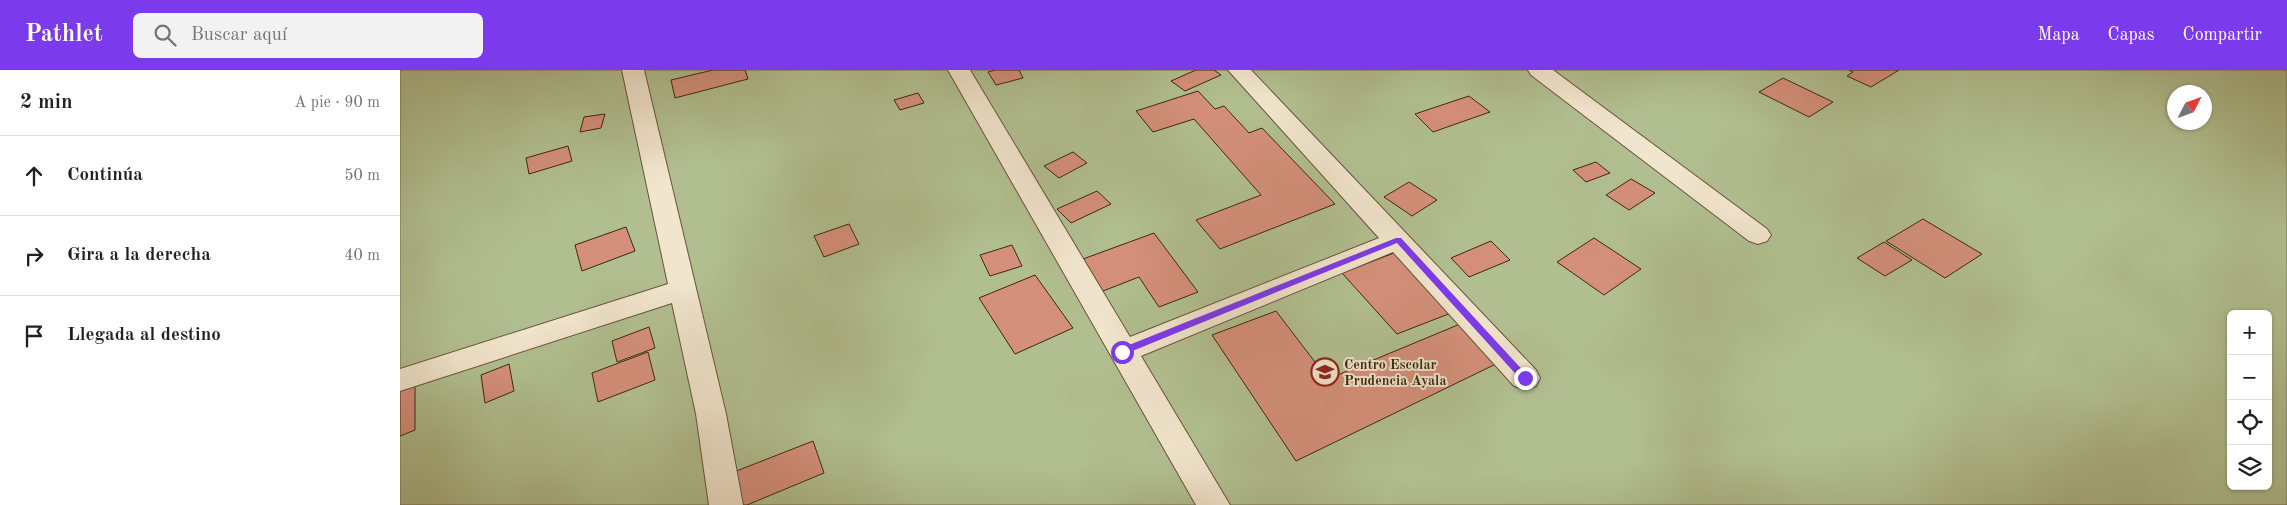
<!DOCTYPE html>
<html lang="es">
<meta charset="utf-8">
<style>
body{margin:0;font-family:"Old Standard TT",serif;background:#f2f2f2;color:#202124}
.controls{position:absolute;right:15px;bottom:15px;display:grid;overflow:hidden;border-radius:8px;box-shadow:0 1px 4px #0004}
.controls button{width:45px;height:45px;display:grid;place-items:center;padding:0;border:0;border-bottom:1px solid #e0e0e0;background:#fff;color:#202124;font:25px sans-serif}
.compass{position:absolute;left:1767px;top:15px;width:45px;height:45px;border-radius:50%;background:#fff;box-shadow:0 1px 4px #0004;rotate:48deg}
.stop{position:absolute;width:15px;height:15px;margin:-11px;border:4px solid #7c3aed;border-radius:50%;background:#fff}
.stop.end{background:#7c3aed;border-color:#fff;box-shadow:0 1px 5px #0008}
.list{margin:0;padding:0;list-style:none}
h2{display:flex;justify-content:space-between;align-items:center;height:65px;margin:0;padding:0 20px;font-size:21px}
h2 small{font-size:16px;font-weight:400;color:#757577}
.list li{display:grid;grid-template-columns:32px 1fr auto;gap:15px;align-items:center;box-sizing:border-box;height:80px;padding:0 20px;border-top:1px solid #e0e0e0}
.list b{display:block;font-size:19px;white-space:nowrap}
.list em{font-size:16px;font-style:normal;color:#757577}
.icon{flex:none;width:28px;height:28px;fill:none;stroke:currentColor;stroke-width:2;stroke-linecap:round;stroke-linejoin:round}
.map{position:relative;flex:none;width:1887px;height:435px;overflow:hidden}
header{display:flex;align-items:center;gap:30px;box-sizing:border-box;height:70px;padding:0 25px;background:#7c3aed;color:#fff}
header strong{font-size:24px}
nav{display:flex;gap:28px;margin-inline-start:auto;font-size:18px}
.search{width:350px;height:45px;background:#f2f2f2;display:flex;align-items:center;gap:12px;box-sizing:border-box;padding:0 18px;border-radius:8px;color:#757577;font-size:19px}
main{display:flex}
aside{flex:1;background:#fff}
.map>svg:first-child{display:block}
.green{fill:#b1bf90;stroke:#777350;fill-rule:evenodd}
.building{fill:#d5907b;stroke:#3d2710}
.lines{fill:none;stroke-linecap:round;stroke-linejoin:round}
.minor-casing{stroke:#685338;stroke-width:2}
.minor{fill:#f1e5cd;fill-rule:evenodd}
.route{fill:#7c3aed}
.labels{text-anchor:middle;stroke-width:4;stroke-linejoin:round;paint-order:stroke}
.poi-label{font-size:14px;font-weight:bold;fill:#3d2710;stroke:#f1e5cd;text-anchor:start}
</style>
<header>
<strong>Pathlet</strong>
<div class="search"><svg class="icon" aria-label="search" viewBox="0 0 24 24"><circle cx="10" cy="10" r="6"/><path d="M15 15l6 6"/></svg>Buscar aquí</div>
<nav><a>Mapa</a><a>Capas</a><a>Compartir</a></nav>
</header>
<main>
<aside>
<h2>2 min<small>A pie · 90 m</small></h2>
<ul class="list">
<li><svg class="icon" aria-label="ahead" viewBox="0 0 24 24"><path d="M12 20V5M6 11l6-6 6 6"/></svg><div><b>Continúa</b></div><em>50 m</em></li>
<li><svg class="icon" aria-label="right" viewBox="0 0 24 24"><path d="M7 20v-9h11M14 6l5 5-5 5"/></svg><div><b>Gira a la derecha</b></div><em>40 m</em></li>
<li><svg class="icon" aria-label="arrive" viewBox="0 0 24 24"><path d="M6 21V4h12l-3 4 3 4H6"/></svg><div><b>Llegada al destino</b></div></li>
</ul>
</aside>
<div class="map">
<svg width="1887" height="435" viewBox="0 0 1887 435">
<rect width="100%" height="100%" fill="#ead7b2"/>
<filter id="stains"><feTurbulence type="fractalNoise" baseFrequency=".004" numOctaves="4"/><feColorMatrix values="0 0 0 0 .2 0 0 0 0 .09 0 0 0 0 .02 0 0 0 .5 -.17"/></filter>
<radialGradient id="worn" r=".72"><stop offset=".6" stop-color="#630" stop-opacity="0"/><stop offset="1" stop-color="#630" stop-opacity=".3"/></radialGradient>
<path class="green" d="M 0,0 L 1887,0 L 1887,435 L 0,435 ZM 1774,22 L 1804,22 L 1804,52 L 1774,52 ZM 1831,244 L 1868,244 L 1868,416 L 1831,416 Z"/>
<path class="building" d="M 313,0 L 345,0 L 348,9 L 275,28 L 271,10 Z
M 595,0 L 619,0 L 623,8 L 596,15 L 588,2 Z
M 796,0 L 814,0 L 821,5 L 785,21 L 771,11 Z
M 1449,0 L 1499,0 L 1471,17 L 1447,6 L 1453,2 Z
M 1383,8 L 1433,32 L 1409,47 L 1359,22 Z
M 798,21 L 815,39 L 824,36 L 849,63 L 862,58 L 935,134 L 820,179 L 796,150 L 861,125 L 794,49 L 753,62 L 736,41 Z
M 518,23 L 524,33 L 500,40 L 494,30 Z
M 1069,26 L 1090,42 L 1033,62 L 1015,44 Z
M 205,44 L 201,58 L 180,62 L 184,47 Z
M 168,76 L 172,91 L 129,104 L 126,88 Z
M 673,82 L 687,93 L 659,108 L 644,96 Z
M 1196,92 L 1210,103 L 1186,112 L 1173,100 Z
M 1231,109 L 1255,123 L 1229,140 L 1206,125 Z
M 1009,112 L 1037,130 L 1012,146 L 984,127 Z
M 697,121 L 711,134 L 671,153 L 657,139 Z
M 1523,149 L 1582,184 L 1545,208 L 1486,171 Z
M 449,154 L 459,174 L 424,187 L 414,166 Z
M 226,157 L 235,181 L 182,201 L 175,175 Z
M 754,163 L 798,222 L 759,237 L 739,207 L 703,221 L 683,189 Z
M 1194,168 L 1241,199 L 1204,225 L 1157,192 Z
M 1091,171 L 1110,190 L 1069,207 L 1051,188 Z
M 1484,172 L 1512,190 L 1485,206 L 1457,188 Z
M 612,175 L 622,196 L 590,206 L 580,185 Z
M 994,183 L 1051,243 L 997,264 L 942,203 Z
M 635,205 L 673,258 L 615,284 L 579,228 Z
M 876,241 L 928,309 L 1060,254 L 1098,293 L 896,391 L 812,265 Z
M 249,257 L 255,278 L 217,292 L 212,271 Z
M 248,282 L 255,310 L 198,332 L 192,303 Z
M 109,294 L 114,321 L 85,333 L 81,305 Z
M 15,313 L 15,360 L 0,366 L 0,318 Z
M 413,371 L 424,403 L 347,435 L 342,435 L 334,402 Z"/>
<g class="lines">
<g class="minor-casing">
<path id="minor" d="M 222,0 L 244,0 L 326,344 L 343,435 L 309,435 L 296,344 L 272,233 L 0,321 L 0,299 L 268,214 Z
M 548,0 L 570,0 L 730,267 L 979,168 L 828,0 L 851,0 L 1136,300 L 1140,308 L 1136,316 L 1125,319 L 1114,316 L 993,182 L 741,286 L 830,435 L 796,435 Z
M 1128,0 L 1153,0 L 1367,159 L 1371,165 L 1367,171 L 1358,174 L 1349,171 L 1131,5 Z"/>
</g>
<use href="#minor" class="minor"/>
</g>
<path class="route" d="M 996,168 L 1001,168 L 1128,306 L 1128,311 L 1122,311 L 997,173 L 725,284 L 719,284 L 717,282 L 719,279 Z"/>
<defs>
<g id="school-ring" transform="scale(1.4375)"><circle r="9.5" fill="#f1e5cd" stroke="#8f2418" stroke-width="1.5"/><path d="M0-5L7-2L0 1L-7-2ZM-4 1L0 2.5L4 1V4Q0 6-4 4Z" fill="#8f2418"/></g>
</defs>
<g fill-rule="evenodd">
<use href="#school-ring" x="925" y="302"/>
</g>
<g class="labels">
<g class="poi-label">
<text x="944" y="299">Centro Escolar<tspan x="944" dy="16">Prudencia Ayala</tspan></text>
</g>
</g>
<rect width="100%" height="100%" filter="url(#stains)"/>
<rect width="100%" height="100%" fill="url(#worn)"/>
</svg>
<div class="controls">
<button>+</button>
<button>−</button>
<button><svg class="icon" aria-label="locate" viewBox="0 0 24 24"><circle cx="12" cy="12" r="6"/><path d="M12 2v4M12 18v4M2 12h4M18 12h4"/></svg></button>
<button><svg class="icon" aria-label="layers" viewBox="0 0 24 24"><path d="M12 4l9 5-9 5-9-5zM3 14l9 5 9-5"/></svg></button>
</div>
<svg class="compass" viewBox="-18 -18 36 36"><path d="M0-13l5 13h-10z" fill="#e53935"/><path d="M0 13l5-13h-10z" fill="#757577"/></svg>
<div class="stop" style="left:722px;top:282px"></div>
<div class="stop end" style="left:1125px;top:308px"></div>
</div>
</main>
